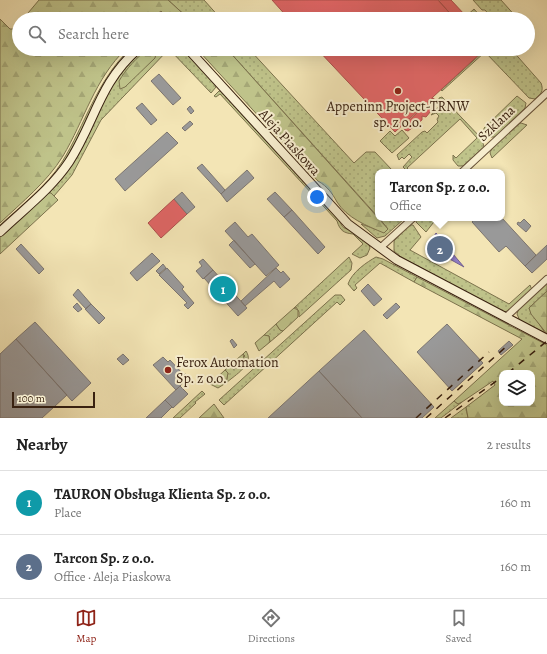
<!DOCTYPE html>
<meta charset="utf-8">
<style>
body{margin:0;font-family:Alegreya,serif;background:#f2f2f2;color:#222}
.controls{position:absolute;right:12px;bottom:12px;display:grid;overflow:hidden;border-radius:8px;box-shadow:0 4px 16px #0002}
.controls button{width:36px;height:36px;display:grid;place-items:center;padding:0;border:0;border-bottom:1px solid #e0e0e0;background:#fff;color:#222;font:20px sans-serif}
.scale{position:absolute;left:12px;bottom:10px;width:83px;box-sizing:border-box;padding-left:4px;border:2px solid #392110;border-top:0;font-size:11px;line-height:14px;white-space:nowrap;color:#392110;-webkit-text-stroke:3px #f7eecf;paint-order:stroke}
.you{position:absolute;left:317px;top:197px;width:14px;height:14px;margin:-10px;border:3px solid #fff;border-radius:50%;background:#1a73e8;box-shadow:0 0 0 6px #1a73e833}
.badge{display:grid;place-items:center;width:26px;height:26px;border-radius:50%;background:#8f2418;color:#fff;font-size:13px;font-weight:700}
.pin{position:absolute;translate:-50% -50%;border:2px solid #fff;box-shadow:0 1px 4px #0006}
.popup{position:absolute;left:375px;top:169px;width:130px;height:52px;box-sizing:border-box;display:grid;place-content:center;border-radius:8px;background:#fff;filter:drop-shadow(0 1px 3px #0005);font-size:13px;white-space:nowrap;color:#767676}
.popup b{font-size:15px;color:#222}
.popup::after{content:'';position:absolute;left:50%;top:100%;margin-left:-8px;border:8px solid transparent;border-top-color:#fff}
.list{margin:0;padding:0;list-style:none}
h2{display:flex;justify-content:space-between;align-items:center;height:52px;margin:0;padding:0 16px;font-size:17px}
h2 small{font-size:13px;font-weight:400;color:#767676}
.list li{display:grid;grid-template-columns:26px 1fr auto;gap:12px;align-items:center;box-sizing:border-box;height:64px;padding:0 16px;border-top:1px solid #e0e0e0}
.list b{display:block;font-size:15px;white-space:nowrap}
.list p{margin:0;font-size:13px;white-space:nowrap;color:#767676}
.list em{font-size:13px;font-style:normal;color:#767676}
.icon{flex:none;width:22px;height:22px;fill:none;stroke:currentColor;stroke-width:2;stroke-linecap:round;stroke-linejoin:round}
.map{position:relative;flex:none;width:547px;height:418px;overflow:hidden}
.search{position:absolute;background:#fff;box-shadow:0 4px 16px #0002;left:12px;right:12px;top:12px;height:44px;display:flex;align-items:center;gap:10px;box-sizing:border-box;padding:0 14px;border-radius:22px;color:#767676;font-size:15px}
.sheet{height:180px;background:#fff}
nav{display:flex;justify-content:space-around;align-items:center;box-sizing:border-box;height:56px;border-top:1px solid #e0e0e0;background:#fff;font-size:11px;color:#767676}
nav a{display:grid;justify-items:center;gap:2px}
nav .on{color:#8f2418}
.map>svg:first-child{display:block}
.grass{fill:url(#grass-dots);stroke:#7c724d}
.forest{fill:url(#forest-firs);stroke:#7c724d;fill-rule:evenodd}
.shops{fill:#e06666;stroke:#ae514c}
.offices{fill:#8e7cc3;stroke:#74618d}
.industry{fill:#999;stroke:#7c7570}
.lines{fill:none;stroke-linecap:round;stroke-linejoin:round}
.street-casing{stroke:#685239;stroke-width:8}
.secondary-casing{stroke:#392110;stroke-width:10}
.street{stroke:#f7eecf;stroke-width:6}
.secondary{stroke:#f7eecf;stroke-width:8}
.rail{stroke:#392110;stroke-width:1.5;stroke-dasharray:7 7;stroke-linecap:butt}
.poi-dot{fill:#8f2418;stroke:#f7eecf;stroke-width:1.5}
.labels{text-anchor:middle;stroke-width:4;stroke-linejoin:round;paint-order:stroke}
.poi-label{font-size:14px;fill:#392110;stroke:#f7eecf}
.street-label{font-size:14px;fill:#392110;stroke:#f7eecf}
</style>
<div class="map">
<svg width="547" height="418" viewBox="0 0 547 418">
<defs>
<pattern id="grass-dots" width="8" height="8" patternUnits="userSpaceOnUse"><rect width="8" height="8" fill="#bfc38a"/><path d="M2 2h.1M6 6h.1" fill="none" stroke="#a5a776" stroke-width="1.8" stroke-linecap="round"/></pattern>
<pattern id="forest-firs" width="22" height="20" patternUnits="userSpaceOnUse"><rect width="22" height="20" fill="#bfc38a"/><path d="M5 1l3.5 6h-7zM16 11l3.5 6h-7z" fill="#a5a776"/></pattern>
</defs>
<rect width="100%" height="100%" fill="#f3e5b5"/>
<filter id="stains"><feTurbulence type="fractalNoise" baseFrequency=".005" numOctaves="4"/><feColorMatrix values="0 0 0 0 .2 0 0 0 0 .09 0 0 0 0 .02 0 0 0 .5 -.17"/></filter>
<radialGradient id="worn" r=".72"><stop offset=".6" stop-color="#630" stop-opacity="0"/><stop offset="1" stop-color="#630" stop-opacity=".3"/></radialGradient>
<path class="grass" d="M 168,0 L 204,0 L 221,19 L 189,19 Z
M 473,0 L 501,0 L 518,19 L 493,19 L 485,10 L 482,10 Z
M 474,9 L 483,19 L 463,19 Z
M 130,49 L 132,49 C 101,78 89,120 68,157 C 52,185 23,206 0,228 L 0,225 C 21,206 47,186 62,162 C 85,125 97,80 130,49 Z
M 142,49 L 169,49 L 101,120 L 72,175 L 54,196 L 51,193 L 47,193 L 118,75 Z
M 169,49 L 183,49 L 215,83 L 216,87 L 211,93 Z
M 227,49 L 249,49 L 354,163 L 366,152 L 375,152 L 392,170 L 392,172 L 378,172 L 378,187 L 375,190 L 378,193 L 378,217 Z
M 483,49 L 511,49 L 541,83 C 544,91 541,94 535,99 L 529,98 L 485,52 L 442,91 L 441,90 L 484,51 Z
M 219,91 L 223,92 L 339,219 C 343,230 343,227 353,231 C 358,234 365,240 369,245 L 370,248 L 367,255 L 360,258 L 352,254 L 363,244 L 353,234 C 344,233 340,231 337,221 L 220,94 L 216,97 L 214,96 Z
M 517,96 L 526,103 L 525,108 L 495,137 L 488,137 L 484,132 L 484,128 Z
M 442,97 L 482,139 L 484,147 L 463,166 L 458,166 L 453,160 L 453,155 L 456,158 L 477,138 L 460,119 L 407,168 L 410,171 L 408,172 L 403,167 L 412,157 L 409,154 L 404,159 L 402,157 L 399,160 L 397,155 L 422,132 L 425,131 L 427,133 L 438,122 L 437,119 L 439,116 L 436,113 L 431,115 L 440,105 L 439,98 Z
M 521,123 L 527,125 L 492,158 L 490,153 C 492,145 514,125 521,123 Z
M 402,130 L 409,138 L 392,153 L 380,141 L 390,131 L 395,136 Z
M 379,218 L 405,218 L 385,236 L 377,238 L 361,224 L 384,232 L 388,229 Z
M 417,218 L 437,218 L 426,232 L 416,222 Z
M 409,225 L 413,225 L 421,237 L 410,250 L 509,304 L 530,285 L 532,290 L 508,311 L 503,312 L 401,257 L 394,251 L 394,241 Z
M 349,257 L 352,263 L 351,270 L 299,317 L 299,312 L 296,307 L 294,308 Z
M 376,257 L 383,259 L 417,277 L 414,282 L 380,263 L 355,285 L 357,288 L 354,291 L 348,284 C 352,272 367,262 376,257 Z
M 547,283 L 547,291 L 529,308 L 545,333 L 520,321 L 517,314 L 519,308 Z
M 335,295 L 341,295 L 345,300 L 340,305 L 337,302 L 224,405 L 219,400 Z
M 276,324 L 280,330 L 283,331 L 270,342 L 269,336 L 264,335 Z
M 246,351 C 255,364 235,375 226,383 L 228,373 L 225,370 L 230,365 L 233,369 L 245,356 L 243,354 Z
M 202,391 L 205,394 L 195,402 L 196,403 L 180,418 L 173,418 Z
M 454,401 L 458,404 L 462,402 L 441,418 L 435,418 Z
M 466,407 L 468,418 L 451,418 Z"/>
<path class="forest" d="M 39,0 L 168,0 L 189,19 L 169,19 L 161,11 L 151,19 L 23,19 Z
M 0,19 L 10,29 L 14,29 L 19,23 L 19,49 L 126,49 C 95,78 84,121 63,156 C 47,182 22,202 0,223 Z
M 148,49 L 153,50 L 156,54 L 155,58 L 125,87 L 120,89 L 119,81 C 126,69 137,57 148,49 Z
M 197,49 L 227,49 L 388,229 L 384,233 C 367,226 347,218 337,202 C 332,193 328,187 318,181 Z
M 47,193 L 51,193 L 58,200 L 0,254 L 0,236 Z
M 417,277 L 547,345 L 547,418 L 468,418 L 466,407 L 495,385 L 493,381 L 462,402 L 458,404 L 454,401 L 522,339 L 414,282 ZM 502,373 L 532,373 L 532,403 L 502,403 Z
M 547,291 L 547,334 L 531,314 L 529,308 Z
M 294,308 L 298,310 L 298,317 L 283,331 L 280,330 L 276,324 Z
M 264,335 L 269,336 L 270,342 L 259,351 L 255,343 Z
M 243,354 L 245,364 L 242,367 L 233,369 L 230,365 Z
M 225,370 L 228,373 L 226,383 L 218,388 L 210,384 Z
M 214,404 L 224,418 L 199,418 Z"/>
<path class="shops" d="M 272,0 L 438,0 L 455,19 L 289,19 Z
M 441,0 L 451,0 L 465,15 L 460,19 L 455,19 L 439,1 Z
M 317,49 L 483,49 L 484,50 L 395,132 Z
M 433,98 L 438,102 L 431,111 L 426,117 L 422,116 L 422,120 L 412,128 L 408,131 L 405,130 L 403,126 Z
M 174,199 L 187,214 L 161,238 L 148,223 Z"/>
<path class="offices" d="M 436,233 L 449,248 L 448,250 L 454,252 L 453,254 L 464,267 L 428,247 Z"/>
<path class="industry" d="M 159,74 L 181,98 L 173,105 L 151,81 Z
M 142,103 L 157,120 L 151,125 L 136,108 Z
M 190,106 L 194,111 L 191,114 L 187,109 Z
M 190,121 L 193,124 L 185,131 L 182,128 Z
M 167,132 L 178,143 L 125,191 L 115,179 Z
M 202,164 L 225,190 L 221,194 L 197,168 Z
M 247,170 L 254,178 L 227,202 L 221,194 Z
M 182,192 L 195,207 L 187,214 L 174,199 Z
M 275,192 L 292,210 L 284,217 L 267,199 Z
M 292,210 L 325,247 L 318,254 L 284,217 Z
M 476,218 L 502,218 L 536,255 L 525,266 L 506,246 L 499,252 L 472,222 Z
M 524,219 L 531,226 L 526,232 L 517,224 L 518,222 L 520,223 Z
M 235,222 L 248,237 L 252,234 L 279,265 L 266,276 L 225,231 Z
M 234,240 L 255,264 L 250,268 L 229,245 Z
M 21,244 L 44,269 L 39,274 L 16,249 Z
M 547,245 L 547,259 L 532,273 L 525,266 Z
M 152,253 L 160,261 L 137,281 L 130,273 Z
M 203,259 L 213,270 L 203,279 L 196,271 L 202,266 L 199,262 Z
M 163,264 L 166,268 L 159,274 L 156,271 Z
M 167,268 L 184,287 L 182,289 L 194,303 L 188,309 L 184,305 L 187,303 L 159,275 Z
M 276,268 L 281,273 L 283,271 L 290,279 L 280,288 L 274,281 L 245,306 L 241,301 Z
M 213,270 L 247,308 L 238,316 L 204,278 Z
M 368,284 L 382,299 L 374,306 L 361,291 Z
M 78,289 L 91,304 L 86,309 L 73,295 Z
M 77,303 L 82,309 L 78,312 L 73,307 Z
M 396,303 L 400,307 L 387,319 L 383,315 Z
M 91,304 L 105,318 L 99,324 L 85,309 Z
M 35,322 L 91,383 L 72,401 L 16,339 Z
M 447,324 L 483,363 L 452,391 L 417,352 Z
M 364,330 L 434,407 L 422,418 L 362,418 L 319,371 Z
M 16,339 L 67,395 L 42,418 L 0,418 L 0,354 Z
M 232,339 L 237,345 L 234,348 L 230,341 Z
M 509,341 L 513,345 L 501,355 L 498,351 Z
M 123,354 L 129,360 L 123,365 L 117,359 Z
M 163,357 L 168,362 L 170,360 L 184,375 L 186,374 L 184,376 L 187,379 L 176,390 L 153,365 Z
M 319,371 L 362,418 L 268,418 Z
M 180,386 L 188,394 L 173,408 L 165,400 Z
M 165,400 L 172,407 L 161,418 L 146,418 Z"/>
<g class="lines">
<g class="street-casing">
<path id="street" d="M 462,172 L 547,93
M 380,248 L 413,218
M 506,317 L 547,279"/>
</g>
<g class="secondary-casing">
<path id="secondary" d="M 188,49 L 348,224 L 397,260 L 547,339
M 0,232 C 23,210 51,189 69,162 C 95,122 99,83 138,49"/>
</g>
<use href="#street" class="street"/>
<use href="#secondary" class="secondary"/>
<path class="rail" d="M 508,373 L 547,341
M 416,418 L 489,352
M 426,418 L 508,345
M 445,418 L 502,377"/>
</g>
<g class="poi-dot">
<circle cx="398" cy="91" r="4"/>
<circle cx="168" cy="370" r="4"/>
</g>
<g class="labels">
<g class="poi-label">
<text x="398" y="111">Appeninn Project-TRNW<tspan x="398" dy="16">sp. z o.o.</tspan></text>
<text x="176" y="367" text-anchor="start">Ferox Automation<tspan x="176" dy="16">Sp. z o.o.</tspan></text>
</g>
<g class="street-label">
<text transform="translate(496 123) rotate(-43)" y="5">Szklana</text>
<text transform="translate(290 142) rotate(48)" y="5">Aleja Piaskowa</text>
</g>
</g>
<rect width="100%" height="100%" filter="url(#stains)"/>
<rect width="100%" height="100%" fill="url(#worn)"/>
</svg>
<div class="controls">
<button><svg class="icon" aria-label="layers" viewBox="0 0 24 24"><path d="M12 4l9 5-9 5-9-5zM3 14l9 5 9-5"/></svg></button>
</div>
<div class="scale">100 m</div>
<div class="you"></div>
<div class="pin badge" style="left:223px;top:289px;background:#0f9aa8">1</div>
<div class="pin badge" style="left:440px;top:249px;background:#5c6f8a">2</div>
<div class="popup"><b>Tarcon Sp. z o.o.</b>Office</div>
<div class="search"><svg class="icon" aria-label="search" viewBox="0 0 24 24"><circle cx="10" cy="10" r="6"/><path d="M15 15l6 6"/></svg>Search here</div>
</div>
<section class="sheet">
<h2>Nearby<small>2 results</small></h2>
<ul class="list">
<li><span class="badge" style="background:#0f9aa8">1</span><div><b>TAURON Obsługa Klienta Sp. z o.o.</b><p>Place</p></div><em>160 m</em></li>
<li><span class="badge" style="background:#5c6f8a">2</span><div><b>Tarcon Sp. z o.o.</b><p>Office · Aleja Piaskowa</p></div><em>160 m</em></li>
</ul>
</section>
<nav>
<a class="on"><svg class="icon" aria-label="map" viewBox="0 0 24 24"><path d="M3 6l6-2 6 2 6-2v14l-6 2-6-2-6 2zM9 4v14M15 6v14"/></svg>Map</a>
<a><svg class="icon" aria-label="directions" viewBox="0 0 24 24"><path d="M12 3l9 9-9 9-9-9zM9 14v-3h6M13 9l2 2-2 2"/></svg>Directions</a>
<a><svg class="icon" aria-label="saved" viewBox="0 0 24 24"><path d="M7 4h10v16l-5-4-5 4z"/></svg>Saved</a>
</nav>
